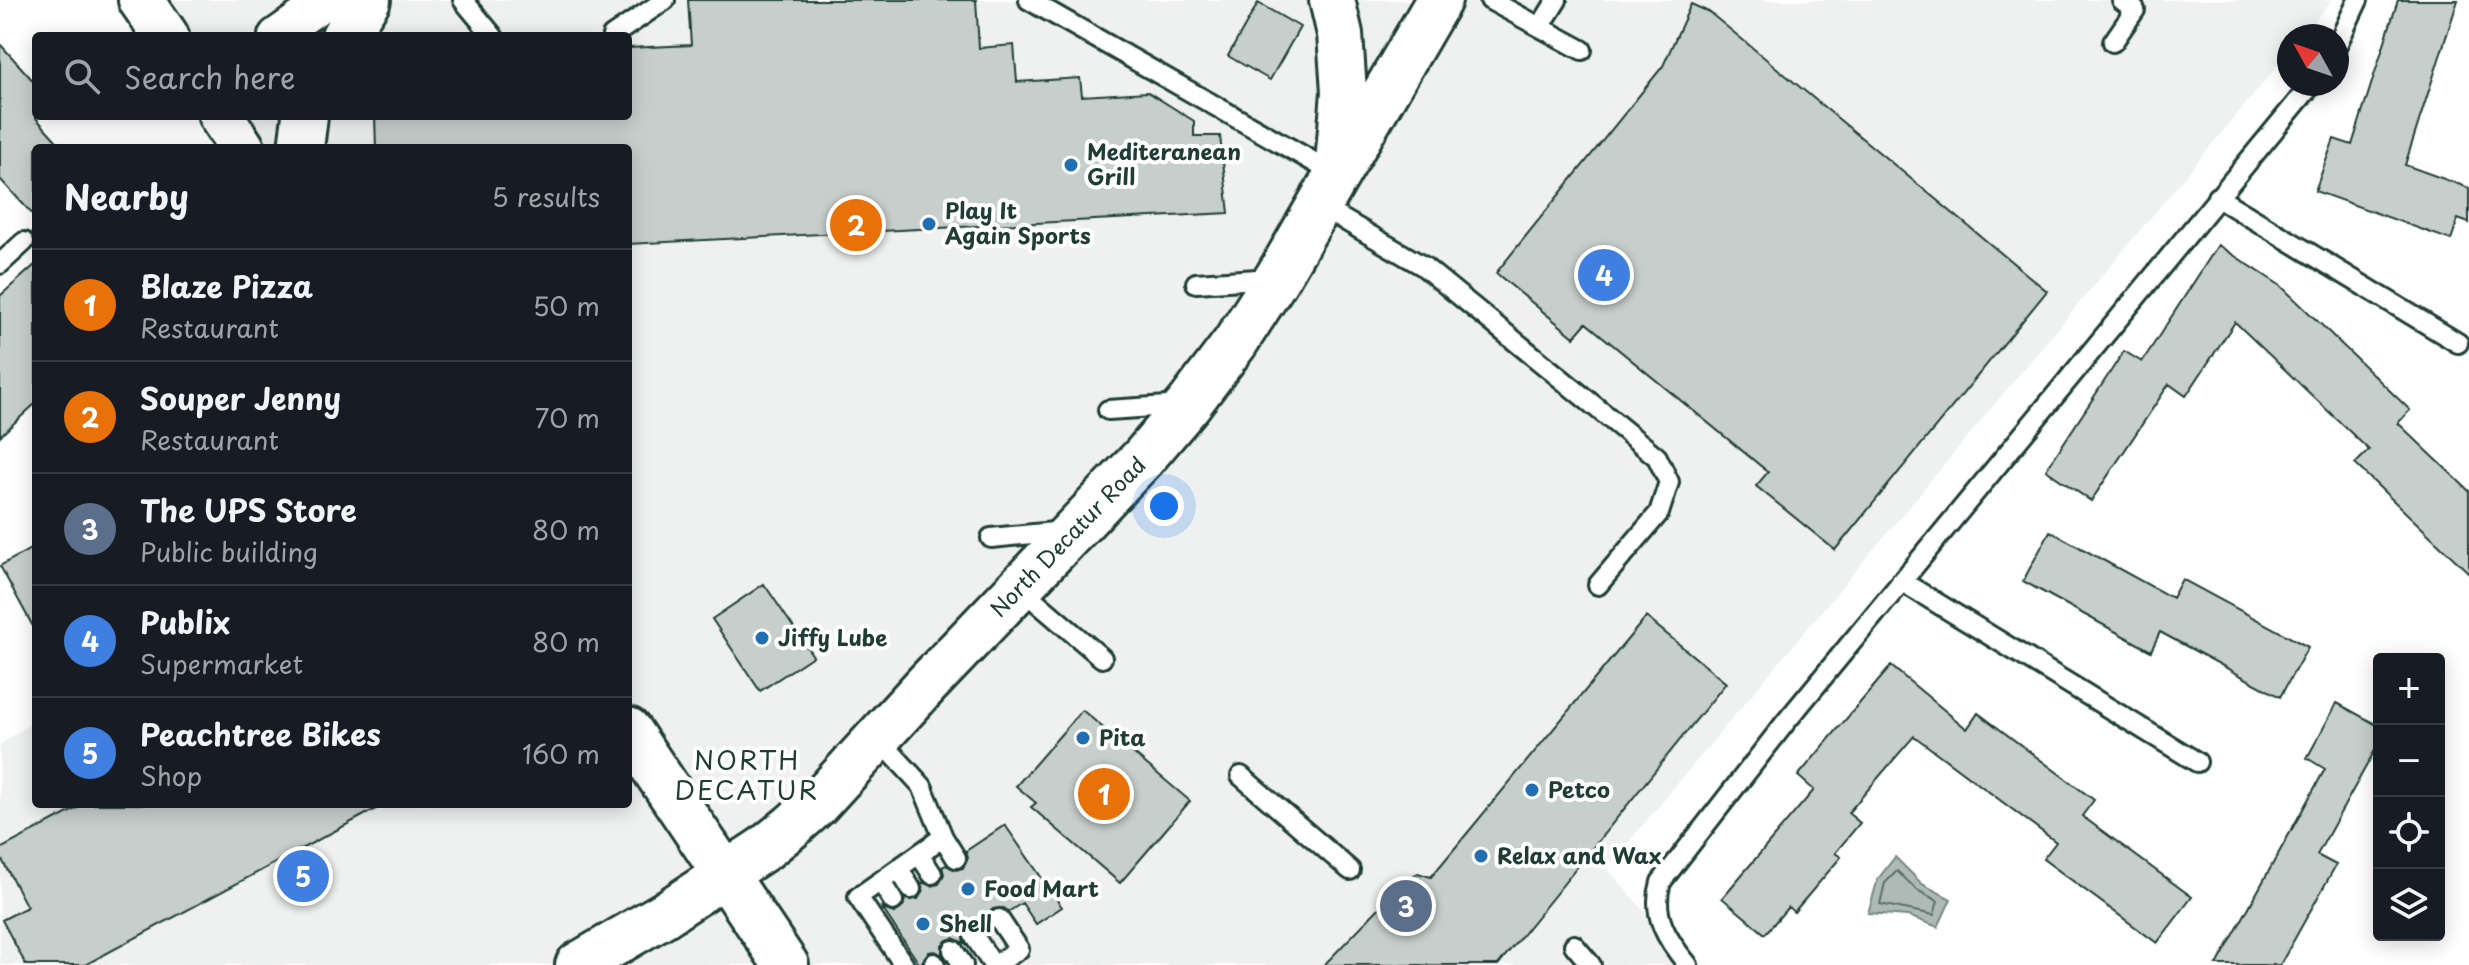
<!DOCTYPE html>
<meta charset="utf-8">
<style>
body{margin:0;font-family:"Playpen Sans",sans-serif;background:#20242c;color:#f1f3f6}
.controls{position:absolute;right:24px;bottom:24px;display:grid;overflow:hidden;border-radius:8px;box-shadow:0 4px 20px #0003}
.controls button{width:72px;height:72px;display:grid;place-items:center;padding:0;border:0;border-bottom:2px solid #363941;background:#171b24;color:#f1f3f6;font:40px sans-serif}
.compass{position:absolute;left:2277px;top:24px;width:72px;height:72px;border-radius:50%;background:#171b24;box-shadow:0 4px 20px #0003;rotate:310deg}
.you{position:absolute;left:1164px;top:506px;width:28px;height:28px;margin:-20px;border:6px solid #fff;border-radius:50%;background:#1a73e8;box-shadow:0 0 0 12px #1a73e833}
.badge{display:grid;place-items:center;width:52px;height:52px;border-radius:50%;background:#0b8043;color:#fff;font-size:26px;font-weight:700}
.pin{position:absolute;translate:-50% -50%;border:4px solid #fff;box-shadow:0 2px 8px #0006}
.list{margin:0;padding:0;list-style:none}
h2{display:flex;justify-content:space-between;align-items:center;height:104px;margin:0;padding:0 32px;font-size:34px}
h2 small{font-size:26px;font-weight:400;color:#9ea1a6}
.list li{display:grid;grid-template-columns:52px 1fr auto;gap:24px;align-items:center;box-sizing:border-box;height:112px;padding:0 32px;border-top:2px solid #363941}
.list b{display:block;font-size:30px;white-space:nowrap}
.list p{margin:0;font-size:26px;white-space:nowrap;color:#9ea1a6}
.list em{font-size:26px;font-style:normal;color:#9ea1a6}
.icon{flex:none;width:44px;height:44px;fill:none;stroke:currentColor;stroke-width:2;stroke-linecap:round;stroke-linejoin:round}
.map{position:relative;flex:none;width:2469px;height:965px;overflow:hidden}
.search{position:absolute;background:#171b24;box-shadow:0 4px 20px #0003;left:32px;top:32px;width:600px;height:88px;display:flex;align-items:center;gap:20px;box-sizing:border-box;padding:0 28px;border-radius:8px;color:#9ea1a6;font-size:30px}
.panel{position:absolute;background:#171b24;box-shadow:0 4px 20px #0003;left:32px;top:144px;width:600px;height:664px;border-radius:8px}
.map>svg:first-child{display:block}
.built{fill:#eef1f0}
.water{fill:#afbab7;stroke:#758883;stroke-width:2}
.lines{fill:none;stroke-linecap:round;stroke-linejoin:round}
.shore{stroke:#596f68;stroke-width:2}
.building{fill:#c7cfcc;stroke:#1f3d34;stroke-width:2}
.service-casing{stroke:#1f3d34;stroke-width:24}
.minor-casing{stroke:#1f3d34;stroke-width:40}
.secondary-casing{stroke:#1f3d34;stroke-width:50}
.primary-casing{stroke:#1f3d34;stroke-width:50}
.service{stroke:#fff;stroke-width:18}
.minor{stroke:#fff;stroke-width:34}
.secondary{stroke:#fff;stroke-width:44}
.primary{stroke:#fff;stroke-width:44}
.poi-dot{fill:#1f6fb2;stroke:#fff;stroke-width:3}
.labels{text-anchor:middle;stroke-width:8;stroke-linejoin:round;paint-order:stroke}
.poi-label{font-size:22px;font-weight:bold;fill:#1f3d34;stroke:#fff;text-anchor:start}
.street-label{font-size:22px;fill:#1f3d34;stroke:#fff}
.quarter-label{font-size:26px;letter-spacing:2px;fill:#1f3d34;stroke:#fff}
</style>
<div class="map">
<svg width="2469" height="965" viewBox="0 0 2469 965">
<rect width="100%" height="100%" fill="#fff"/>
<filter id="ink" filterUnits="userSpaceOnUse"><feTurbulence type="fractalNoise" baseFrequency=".0125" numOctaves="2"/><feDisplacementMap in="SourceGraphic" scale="16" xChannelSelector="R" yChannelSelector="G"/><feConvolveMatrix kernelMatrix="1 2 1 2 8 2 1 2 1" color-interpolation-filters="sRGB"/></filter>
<g filter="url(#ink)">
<path class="built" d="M 140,0 L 2332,0 L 2302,36 L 2289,36 L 2289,52 L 1607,868 L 1690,965 L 0,965 L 0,745 L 36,719 L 36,804 L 628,804 L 628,148 L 248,148 L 224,116 L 628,116 L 628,36 L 165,36 Z"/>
<path class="water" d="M 1895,857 L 1922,884 L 1951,899 L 1938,927 L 1908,916 L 1868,913 L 1878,879 Z"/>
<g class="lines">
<path class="shore" d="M 1897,871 L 1917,890 L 1938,901 L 1934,915 L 1880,904 L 1885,883 Z"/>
</g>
<path class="building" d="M 688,0 L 976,0 L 979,48 L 1014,45 L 1017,82 L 1080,78 L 1082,96 L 1148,92 L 1194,121 L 1194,136 L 1220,136 L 1229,213 L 628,244 L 628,148 L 376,148 L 375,116 L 628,116 L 628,48 L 691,45 Z
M 2398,0 L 2458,0 L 2405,165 L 2469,188 L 2469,223 L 2458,219 L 2451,240 L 2315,191 L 2334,139 L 2352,145 Z
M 1258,3 L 1300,27 L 1270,80 L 1228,56 Z
M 1691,4 L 1709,12 L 2047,291 L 1835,550 L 1756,486 L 1768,472 L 1586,323 L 1574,337 L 1496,273 L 1663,66 Z
M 0,44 L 36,84 L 36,118 L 63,148 L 36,148 L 36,218 L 0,179 Z
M 2218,245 L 2281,286 L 2410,410 L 2398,423 L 2469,491 L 2469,573 L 2355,464 L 2369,450 L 2235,322 L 2186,396 L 2169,384 L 2091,501 L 2046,470 L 2124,351 L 2142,362 Z
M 36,264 L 36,403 L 0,436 L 0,296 Z
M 2050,531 L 2172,598 L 2182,579 L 2308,647 L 2280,697 L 2160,632 L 2151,651 L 2023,581 Z
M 36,546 L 36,632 L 0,566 Z
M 764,584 L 813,656 L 760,691 L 712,619 Z
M 1646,617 L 1726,683 L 1498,965 L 1324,965 L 1382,905 L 1390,888 L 1418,873 L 1431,877 Z
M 1891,666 L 1967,729 L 1978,713 L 2094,800 L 2082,816 L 2192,897 L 2157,943 L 2043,859 L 2056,842 L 1914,736 L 1848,813 L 1860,823 L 1835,853 L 1841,857 L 1794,912 L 1788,907 L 1765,934 L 1722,898 L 1814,790 L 1798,776 Z
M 2337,703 L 2379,726 L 2379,743 L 2317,855 L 2336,865 L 2280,965 L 2217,965 L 2325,769 L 2307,758 Z
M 1082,710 L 1190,801 L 1120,883 L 1031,807 L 1036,803 L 1016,786 Z
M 85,804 L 385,804 L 85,965 L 26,965 L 2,920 L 27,907 L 0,856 L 0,849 Z
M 1005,825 L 1062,907 L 1036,924 L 1022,903 L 1008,912 L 1004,908 L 993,909 L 988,914 L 989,925 L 984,929 L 979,925 L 968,926 L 963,931 L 964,943 L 953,938 L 947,940 L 942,945 L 942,955 L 935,951 L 929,952 L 920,965 L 882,908 L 894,913 L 903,907 L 905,899 L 918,899 L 923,890 L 921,882 L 932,886 L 939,884 L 944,874 L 942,867 L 946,865 L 956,870 L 963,868 L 968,858 L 966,851 Z"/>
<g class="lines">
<g class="service-casing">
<path id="service" d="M 463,0 L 493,36
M 1029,0 L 1335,174
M 1490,0 L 1582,50
M 1540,27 L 1557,0
M 612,36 L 665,0
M 2113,42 L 2135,10 L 2122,0
M 2337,45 L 2358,0
M 2217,197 L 2458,343
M 1320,206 L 1423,266 L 1657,457 L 1669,482 L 1659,513 L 1598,585
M 0,264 L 24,242
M 1196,283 L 1273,278
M 1108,410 L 1183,405
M 991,538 L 1064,531
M 1901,581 L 2197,762
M 1019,587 L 1102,658
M 878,738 L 922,786 L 943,837 L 956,858
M 1241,776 L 1350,870
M 919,854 L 932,874
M 899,869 L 911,889
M 881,882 L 893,901
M 974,936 L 993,965
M 1574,945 L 1591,965
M 953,950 L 963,965
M 934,963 L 935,965
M 904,965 L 858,897 L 943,837
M 996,965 L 1019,949 L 999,919
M 1688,965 C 1667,940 1651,915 1661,882 L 1785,723 L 2312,84"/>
</g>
<g class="minor-casing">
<path id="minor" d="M 276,36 L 327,0"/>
</g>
<g class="secondary-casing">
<path id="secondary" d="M 1332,0 L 1340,34 L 1344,92 L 1338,164
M 578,965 L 665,914 L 765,848 L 791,827 L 816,805 L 926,685 L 1143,458 L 1189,404 L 1235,343 L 1277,278 L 1439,0"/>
</g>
<g class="primary-casing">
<path id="primary" d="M 141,0 L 166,36
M 344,36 L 368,0
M 221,116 L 242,148
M 301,148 L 305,116
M 628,730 L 786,965"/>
</g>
<use href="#service" class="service"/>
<use href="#minor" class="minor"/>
<use href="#secondary" class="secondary"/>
<use href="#primary" class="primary"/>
</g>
</g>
<g class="poi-dot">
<circle cx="1071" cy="165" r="8"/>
<circle cx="929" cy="224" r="8"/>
<circle cx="762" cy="638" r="8"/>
<circle cx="1083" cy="738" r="8"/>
<circle cx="1532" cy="790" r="8"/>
<circle cx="1481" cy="856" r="8"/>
<circle cx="968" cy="889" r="8"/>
<circle cx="923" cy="924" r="8"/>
</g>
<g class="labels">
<g class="poi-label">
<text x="1087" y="160">Mediteranean<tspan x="1087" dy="25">Grill</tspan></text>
<text x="945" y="219">Play It<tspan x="945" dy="25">Again Sports</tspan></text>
<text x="778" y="646">Jiffy Lube</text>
<text x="1099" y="746">Pita</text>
<text x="1548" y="798">Petco</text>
<text x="1497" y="864">Relax and Wax</text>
<text x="984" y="897">Food Mart</text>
<text x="939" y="932">Shell</text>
</g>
<g class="street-label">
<text transform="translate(1068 537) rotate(-46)" y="8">North Decatur Road</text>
</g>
<g class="quarter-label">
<text x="747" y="770">NORTH<tspan x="747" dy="30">DECATUR</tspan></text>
</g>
</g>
</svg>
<div class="controls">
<button>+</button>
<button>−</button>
<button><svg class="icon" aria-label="locate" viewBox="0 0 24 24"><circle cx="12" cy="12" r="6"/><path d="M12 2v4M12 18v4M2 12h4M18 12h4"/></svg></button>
<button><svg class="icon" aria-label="layers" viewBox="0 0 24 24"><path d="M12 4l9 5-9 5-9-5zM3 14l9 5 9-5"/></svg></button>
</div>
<svg class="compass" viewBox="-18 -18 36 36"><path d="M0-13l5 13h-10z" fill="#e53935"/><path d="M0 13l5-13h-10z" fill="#9ea1a6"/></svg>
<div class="you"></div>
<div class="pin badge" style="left:1104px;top:794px;background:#e8710a">1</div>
<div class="pin badge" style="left:856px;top:225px;background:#e8710a">2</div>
<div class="pin badge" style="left:1406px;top:906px;background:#5c6f8a">3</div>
<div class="pin badge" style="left:1604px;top:275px;background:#3f7fe0">4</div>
<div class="pin badge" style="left:303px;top:876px;background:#3f7fe0">5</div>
<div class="search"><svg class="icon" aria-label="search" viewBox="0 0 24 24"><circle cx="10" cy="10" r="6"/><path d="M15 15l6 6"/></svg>Search here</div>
<section class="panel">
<h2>Nearby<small>5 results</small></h2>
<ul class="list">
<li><span class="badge" style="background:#e8710a">1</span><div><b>Blaze Pizza</b><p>Restaurant</p></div><em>50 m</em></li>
<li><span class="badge" style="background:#e8710a">2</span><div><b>Souper Jenny</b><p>Restaurant</p></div><em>70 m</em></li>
<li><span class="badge" style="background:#5c6f8a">3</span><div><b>The UPS Store</b><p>Public building</p></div><em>80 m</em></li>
<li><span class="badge" style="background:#3f7fe0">4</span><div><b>Publix</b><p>Supermarket</p></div><em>80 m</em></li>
<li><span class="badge" style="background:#3f7fe0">5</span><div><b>Peachtree Bikes</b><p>Shop</p></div><em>160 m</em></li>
</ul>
</section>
</div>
